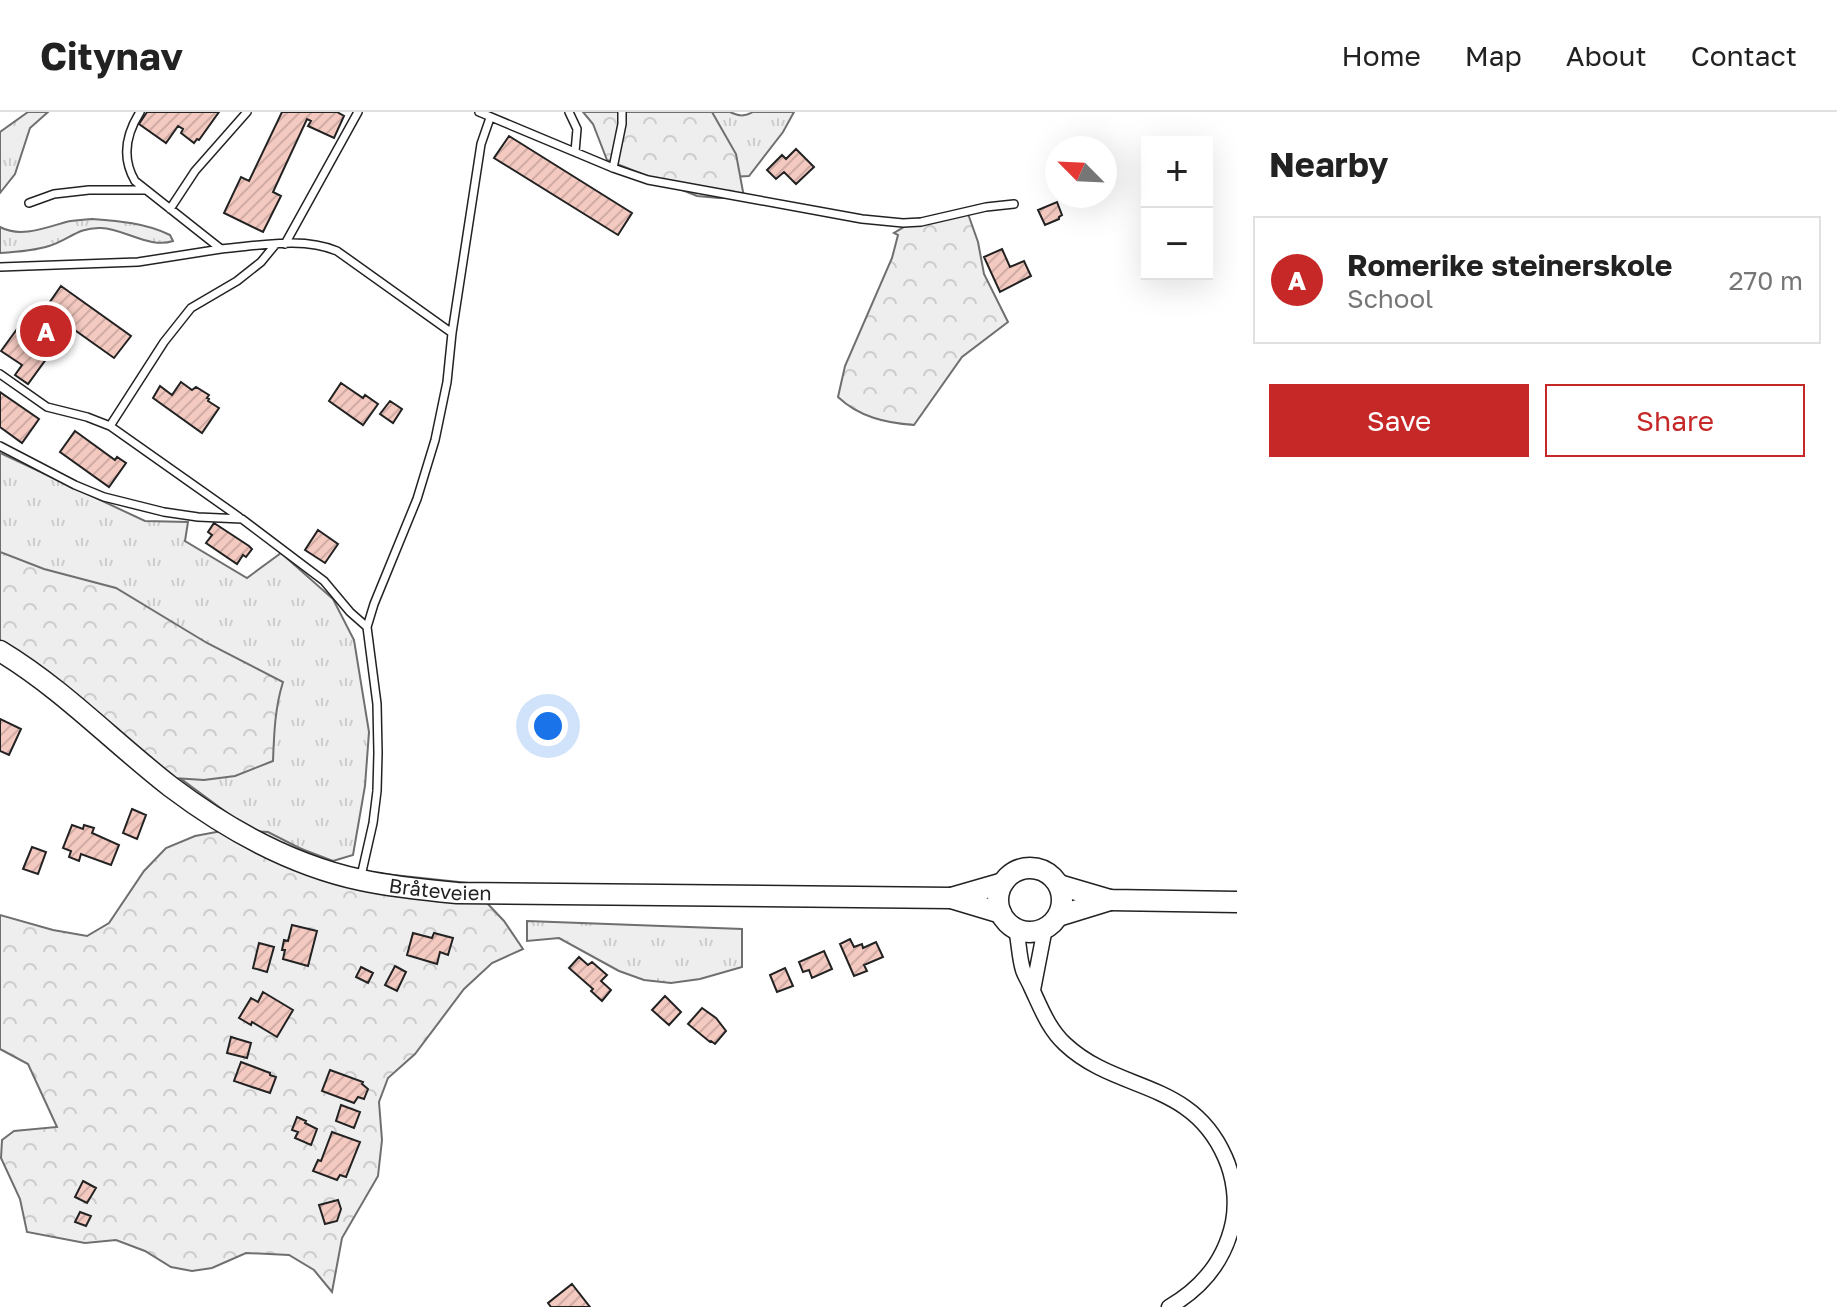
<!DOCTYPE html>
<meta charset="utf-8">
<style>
body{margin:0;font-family:"Golos Text",sans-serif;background:#f2f2f2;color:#222}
.controls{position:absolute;right:24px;top:24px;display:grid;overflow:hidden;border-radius:0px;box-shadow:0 8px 32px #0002}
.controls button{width:72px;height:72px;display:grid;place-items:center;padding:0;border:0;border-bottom:2px solid #e0e0e0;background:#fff;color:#222;font:40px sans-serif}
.compass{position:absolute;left:1045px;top:24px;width:72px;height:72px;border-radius:50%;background:#fff;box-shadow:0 8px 32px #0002;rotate:294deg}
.you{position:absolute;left:548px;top:614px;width:28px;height:28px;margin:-20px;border:6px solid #fff;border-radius:50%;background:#1a73e8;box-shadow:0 0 0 12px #1a73e833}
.badge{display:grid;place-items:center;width:52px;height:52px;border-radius:50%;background:#c62828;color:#fff;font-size:26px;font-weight:700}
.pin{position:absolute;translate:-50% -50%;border:4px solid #fff;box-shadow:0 2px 8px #0006}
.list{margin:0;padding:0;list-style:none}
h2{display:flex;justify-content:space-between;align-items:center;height:104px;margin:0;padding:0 32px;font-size:34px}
h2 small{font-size:26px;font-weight:400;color:#767676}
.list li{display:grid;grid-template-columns:52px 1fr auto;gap:24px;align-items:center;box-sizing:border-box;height:128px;margin:0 16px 16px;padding:0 16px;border:2px solid #e0e0e0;border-radius:0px}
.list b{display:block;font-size:30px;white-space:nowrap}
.list p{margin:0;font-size:26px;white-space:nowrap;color:#767676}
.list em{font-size:26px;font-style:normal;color:#767676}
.actions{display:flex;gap:16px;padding:24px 32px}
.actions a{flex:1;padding:18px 0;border:2px solid #c62828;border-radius:0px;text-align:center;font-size:28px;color:#c62828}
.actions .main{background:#c62828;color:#fff}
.map{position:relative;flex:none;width:1237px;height:1195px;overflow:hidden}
header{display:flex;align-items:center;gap:48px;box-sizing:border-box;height:112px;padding:0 40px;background:#fff;border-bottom:2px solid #e0e0e0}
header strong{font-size:38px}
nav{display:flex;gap:44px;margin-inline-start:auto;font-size:28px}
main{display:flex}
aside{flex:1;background:#fff}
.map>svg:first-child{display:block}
.grass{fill:url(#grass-tufts);stroke:#6f6f6f;stroke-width:2}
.forest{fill:url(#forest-crowns);stroke:#6f6f6f;stroke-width:2}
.building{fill:url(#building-hatch);stroke:#222;stroke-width:2}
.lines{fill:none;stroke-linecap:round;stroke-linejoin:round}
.lane-casing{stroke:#222;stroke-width:10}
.street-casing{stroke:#222;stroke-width:17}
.secondary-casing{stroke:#222;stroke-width:23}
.lane{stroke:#fff;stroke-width:7}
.street{stroke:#fff;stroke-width:14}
.secondary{stroke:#fff;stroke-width:20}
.labels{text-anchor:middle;stroke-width:6;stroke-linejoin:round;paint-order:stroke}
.street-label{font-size:20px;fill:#222;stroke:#fff}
</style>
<header>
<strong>Citynav</strong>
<nav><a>Home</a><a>Map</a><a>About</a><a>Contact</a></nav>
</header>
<main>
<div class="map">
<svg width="1237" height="1195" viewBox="0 0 1237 1195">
<defs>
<pattern id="grass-tufts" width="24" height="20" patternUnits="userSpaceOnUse" patternTransform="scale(2)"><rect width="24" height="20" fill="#eee"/><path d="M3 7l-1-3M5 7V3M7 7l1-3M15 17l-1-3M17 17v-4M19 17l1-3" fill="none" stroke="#ccc"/></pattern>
<pattern id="forest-crowns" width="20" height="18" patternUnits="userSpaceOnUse" patternTransform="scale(2)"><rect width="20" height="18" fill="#eee"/><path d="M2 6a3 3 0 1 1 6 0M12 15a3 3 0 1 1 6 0" fill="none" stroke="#ccc"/></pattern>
<pattern id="building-hatch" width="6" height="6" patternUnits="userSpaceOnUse" patternTransform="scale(2)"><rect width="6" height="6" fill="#f3c9c0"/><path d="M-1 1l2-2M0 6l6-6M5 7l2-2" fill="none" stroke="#d0aca5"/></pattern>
</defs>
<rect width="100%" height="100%" fill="#fff"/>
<path class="grass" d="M 28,0 L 48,0 L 30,16 L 15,62 L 0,81 L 0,20 Z
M 614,0 L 730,0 C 739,4 744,5 753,0 L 794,0 L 783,20 L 749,64 L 711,66 Z
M 92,107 C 119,109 146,111 170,123 L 173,129 C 150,137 125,117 101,116 C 78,115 69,128 49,134 C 33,139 17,140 0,141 L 0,115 C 20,126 45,116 66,110 C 74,108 83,108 92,107 Z
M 0,341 L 145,409 L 188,410 L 185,429 L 247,466 L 281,441 L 333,487 L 354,528 L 369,620 L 365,674 L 353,743 L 333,749 L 249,717 L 154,647 L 0,523 Z
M 527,809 L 742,817 L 742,855 L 700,867 L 671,871 L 644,868 L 619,859 L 559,826 L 527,829 Z"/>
<path class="forest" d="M 583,0 L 712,0 L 736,42 L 744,85 L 719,86 L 697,84 L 607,48 L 593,12 Z
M 967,99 L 978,130 L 984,162 L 1008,210 L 962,245 L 914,313 C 886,311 859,305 838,285 L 845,254 L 892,146 L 898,123 L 894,121 L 909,112 Z
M 0,440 L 44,457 L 116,476 L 207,531 L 283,570 C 275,595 274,622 273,649 L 235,664 L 204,668 L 173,666 L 0,536 Z
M 227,718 L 268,720 L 329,751 L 356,759 L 468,771 L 504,809 L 523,837 L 492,851 L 464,877 L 415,942 L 388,966 L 379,990 L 382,1028 L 378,1064 L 342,1126 L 332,1180 L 314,1158 L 289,1143 L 246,1141 L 212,1156 L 192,1159 L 171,1155 L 145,1139 L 116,1128 L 85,1131 L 27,1120 L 20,1087 L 1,1046 L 2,1028 L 14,1019 L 57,1015 L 28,952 L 0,937 L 0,803 L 53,818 L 87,824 L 109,811 L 144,759 L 166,736 L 195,724 Z"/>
<path class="building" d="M 147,0 L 219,0 L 199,28 L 197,27 L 194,31 L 181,21 L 183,17 L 178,14 L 166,31 L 139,12 Z
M 282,0 L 337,0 L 344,4 L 334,26 L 308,14 L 311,9 L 307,7 L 273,80 L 281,84 L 263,120 L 224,101 L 241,65 L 249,69 Z
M 509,24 L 632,101 L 618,123 L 494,46 Z
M 796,37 L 814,55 L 796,72 L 784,60 L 776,67 L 767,58 L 782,43 L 786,47 Z
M 1057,90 L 1062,103 L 1059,105 L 1059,107 L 1045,113 L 1038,98 Z
M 1002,137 L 1010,155 L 1024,149 L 1031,164 L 1000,180 L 984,145 Z
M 61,174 L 131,224 L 114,246 L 69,214 L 63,224 L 71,230 L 63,241 L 55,235 L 28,272 L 15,263 L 22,253 L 1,239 L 28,202 L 41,212 L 50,200 L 45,197 Z
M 181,270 L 192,278 L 196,275 L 209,283 L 207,286 L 209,287 L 208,289 L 219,296 L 202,321 L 153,286 L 160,274 L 172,283 Z
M 341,271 L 363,286 L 365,283 L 378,292 L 363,313 L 329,289 Z
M 0,280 L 39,307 L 22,331 L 0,315 Z
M 390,289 L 402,297 L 393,311 L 380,302 Z
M 75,319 L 115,348 L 117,345 L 126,351 L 109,375 L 60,340 Z
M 214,411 L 249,434 L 252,437 L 246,445 L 243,443 L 237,452 L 206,431 L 212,423 L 208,420 Z
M 318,418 L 338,432 L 325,451 L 305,438 Z
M 0,607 L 21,617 L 9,643 L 0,639 Z
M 132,697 L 146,703 L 137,727 L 123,721 Z
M 72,713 L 83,717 L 84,713 L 94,716 L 92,721 L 119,733 L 111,753 L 81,742 L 79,749 L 69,745 L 71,739 L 63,736 Z
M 32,735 L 46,740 L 38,762 L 23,757 Z
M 292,813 L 317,819 L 308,854 L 283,847 L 285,838 L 282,838 L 284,828 L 288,829 Z
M 413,821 L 432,826 L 434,821 L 453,826 L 448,843 L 440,840 L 437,852 L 407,843 Z
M 850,827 L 854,835 L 862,832 L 863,836 L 876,830 L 883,845 L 864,853 L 867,859 L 854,864 L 840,832 Z
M 259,831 L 274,835 L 267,860 L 253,856 Z
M 824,839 L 832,857 L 812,866 L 809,858 L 803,860 L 799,850 Z
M 579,845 L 588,853 L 592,850 L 607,863 L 601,869 L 611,878 L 602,889 L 591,879 L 593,877 L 569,856 Z
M 395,854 L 406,860 L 397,879 L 385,873 Z
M 361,855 L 373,861 L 368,871 L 356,865 Z
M 785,856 L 793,874 L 777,880 L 770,863 Z
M 263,880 L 293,898 L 277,925 L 252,910 L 251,913 L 239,906 L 251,886 L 258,890 Z
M 665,884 L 681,900 L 669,913 L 652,898 Z
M 702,896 L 716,906 L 726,919 L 715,932 L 711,929 L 710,930 L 688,912 Z
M 231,925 L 251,931 L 247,946 L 227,941 Z
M 241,950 L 270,961 L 270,963 L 276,965 L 270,981 L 234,969 Z
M 330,958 L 363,970 L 362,972 L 368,977 L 364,987 L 358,985 L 354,991 L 322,979 Z
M 341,993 L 360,1000 L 354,1016 L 336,1009 Z
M 297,1005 L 306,1009 L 305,1011 L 317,1017 L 311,1033 L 295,1026 L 298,1020 L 292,1018 Z
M 332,1020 L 360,1030 L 346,1065 L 340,1063 L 337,1068 L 313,1059 L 318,1048 L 321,1049 Z
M 83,1069 L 96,1076 L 87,1091 L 75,1085 Z
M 338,1088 L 341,1097 L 337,1109 L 325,1112 L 319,1093 Z
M 80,1100 L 91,1104 L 86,1114 L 75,1110 Z
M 572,1172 L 590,1195 L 551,1195 L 548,1191 Z"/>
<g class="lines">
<g class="lane-casing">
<path id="lane" d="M 140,0 C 126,22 121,45 135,69 L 221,137 C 258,134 302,124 337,139 L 452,221
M 479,0 L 613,56 L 648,68 L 862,107 L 903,111 L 921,110 L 986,95 L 1014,92
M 569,0 L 577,17 L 575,40
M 613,56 L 622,12 L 622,0
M 29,91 L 54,82 L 89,78 L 144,78
M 170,97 L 195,59 L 247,0
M 285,132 L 358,0
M 0,155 L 138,150 L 221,137
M 0,262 L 47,295 L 87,305 L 110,314 L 239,405
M 110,314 L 164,230 L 191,196 L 237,169 L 261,150 L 275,133
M 0,334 L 75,373 L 104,385 L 164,400 L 198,405 L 242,407 L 324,469 L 350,500 L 367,515
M 361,764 L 373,711 L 377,679 L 378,641 L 377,592 L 367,515 L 374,492 L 417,387 L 435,328 L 447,270 L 452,221 L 481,32 L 490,6"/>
</g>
<g class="street-casing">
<path id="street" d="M 1016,817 C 1019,830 1019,845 1023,858 C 1025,864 1029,870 1031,875 C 1041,896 1048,916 1065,932 C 1117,981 1191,967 1225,1045 C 1234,1065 1237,1089 1233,1110 C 1225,1148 1202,1176 1169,1195
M 1033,878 L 1045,816"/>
</g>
<g class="secondary-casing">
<g id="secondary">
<path id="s1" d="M 0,539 C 63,577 113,630 171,675 C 228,718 291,753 361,768 C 393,775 425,778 457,781 L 951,786 L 1001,801"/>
<circle cx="1030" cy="788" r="32"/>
<path d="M 1059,773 L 1110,788 L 1237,790"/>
<path d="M 951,786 L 1003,771"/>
<path d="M 1058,804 L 1110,788"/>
</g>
</g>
<use href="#lane" class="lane"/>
<use href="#street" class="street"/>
<use href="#secondary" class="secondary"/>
</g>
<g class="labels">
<g class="street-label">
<text dy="7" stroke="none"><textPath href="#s1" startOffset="512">Bråteveien</textPath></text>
</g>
</g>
</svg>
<div class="controls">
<button>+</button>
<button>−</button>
</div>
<svg class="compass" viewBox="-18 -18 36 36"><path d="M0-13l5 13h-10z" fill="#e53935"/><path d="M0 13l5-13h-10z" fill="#767676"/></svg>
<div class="you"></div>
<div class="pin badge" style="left:46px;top:219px">A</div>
</div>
<aside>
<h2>Nearby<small></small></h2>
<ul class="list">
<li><span class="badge">A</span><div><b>Romerike steinerskole</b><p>School</p></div><em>270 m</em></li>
</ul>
<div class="actions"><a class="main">Save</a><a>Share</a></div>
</aside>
</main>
